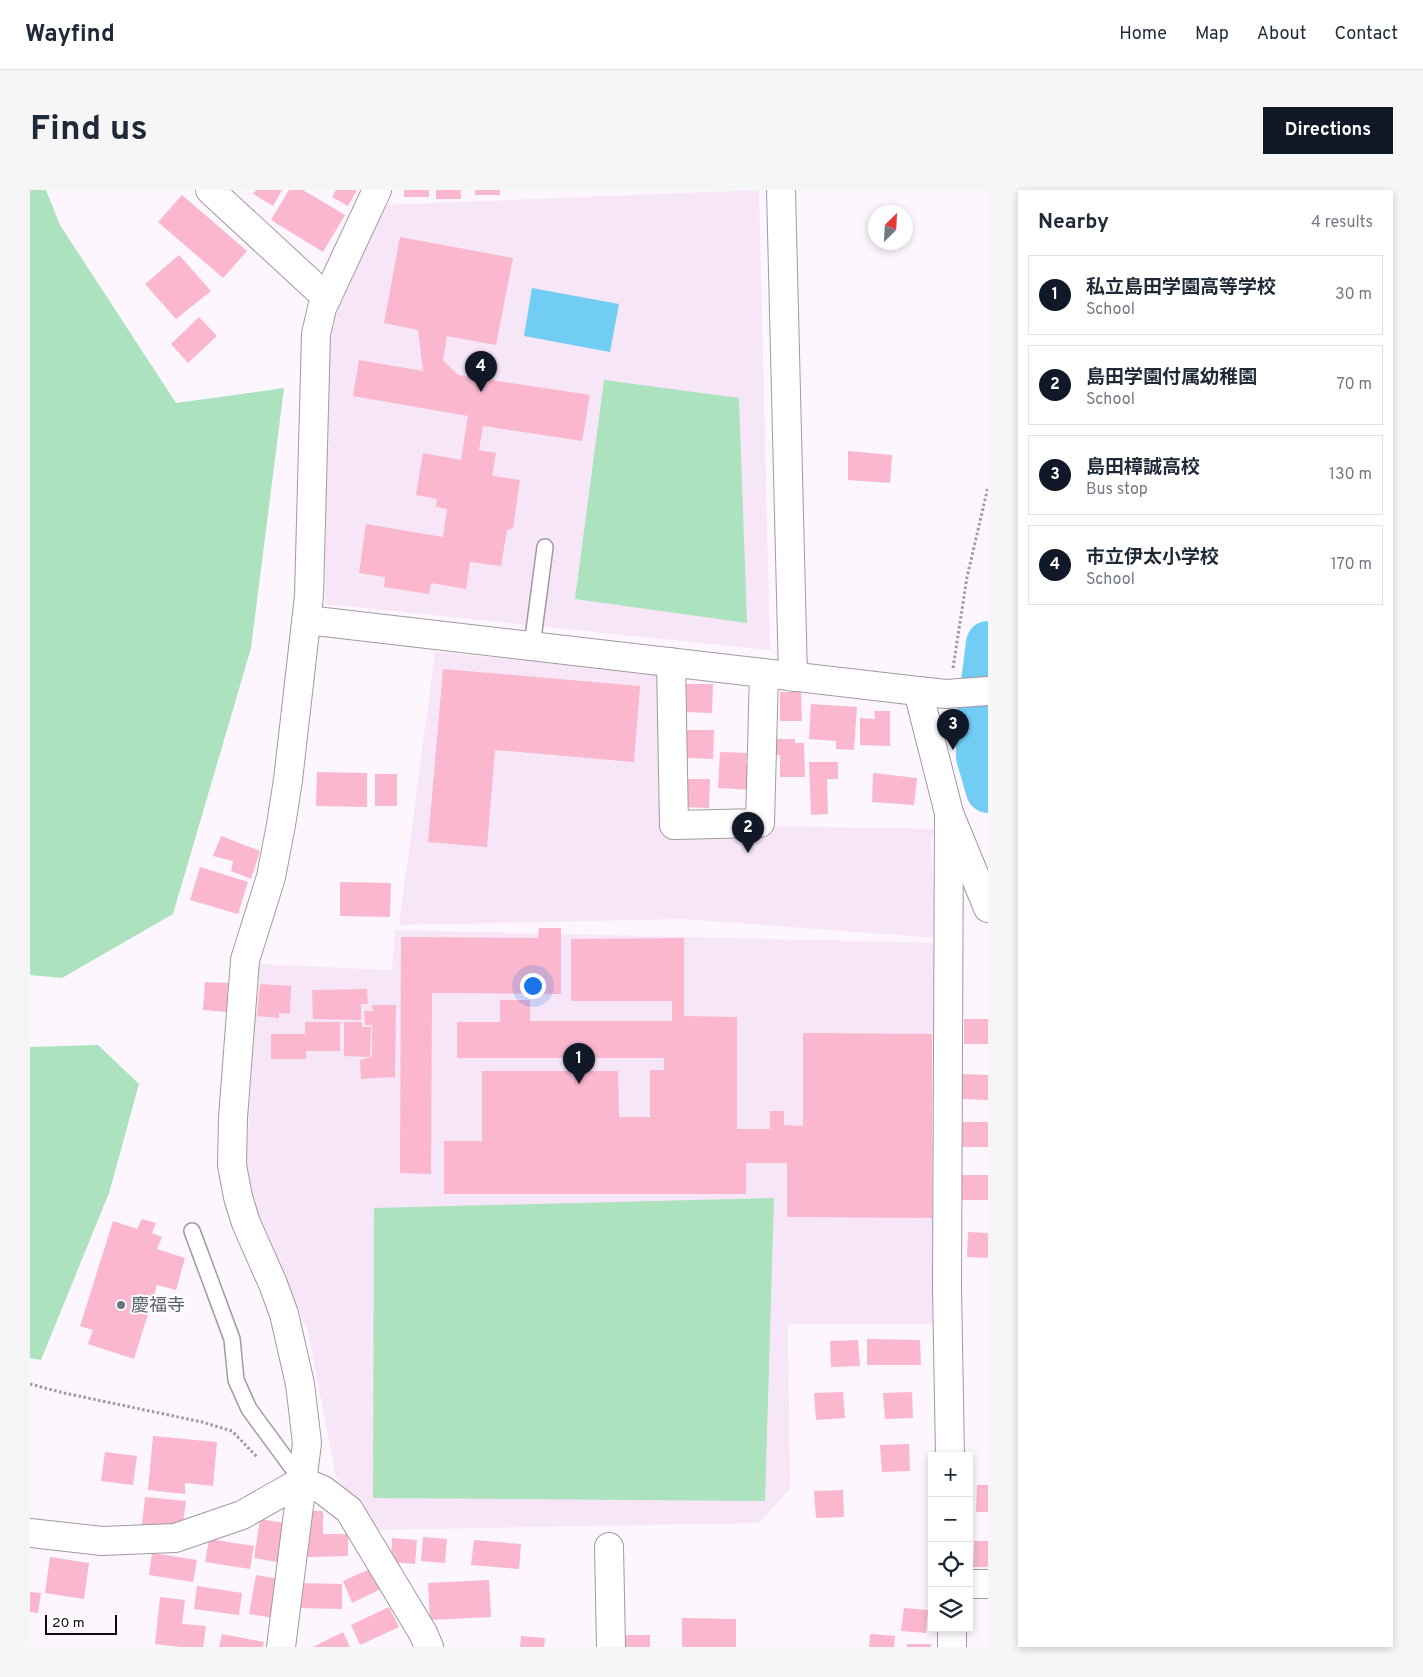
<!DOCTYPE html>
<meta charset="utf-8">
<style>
body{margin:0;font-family:Overpass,"Noto Sans JP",sans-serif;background:#f6f6f7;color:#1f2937}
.controls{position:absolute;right:15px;bottom:15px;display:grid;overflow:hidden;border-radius:0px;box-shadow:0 2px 8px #0003}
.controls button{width:45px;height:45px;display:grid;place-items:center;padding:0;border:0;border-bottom:1px solid #e0e1e3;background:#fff;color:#1f2937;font:25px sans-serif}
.compass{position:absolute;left:838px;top:15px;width:45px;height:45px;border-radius:50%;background:#fff;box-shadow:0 2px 8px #0003;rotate:24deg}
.scale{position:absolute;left:15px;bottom:12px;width:72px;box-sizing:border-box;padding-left:5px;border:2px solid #0f0b0f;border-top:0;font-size:14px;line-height:18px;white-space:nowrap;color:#0f0b0f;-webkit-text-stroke:4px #fff;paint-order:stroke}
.you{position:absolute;left:502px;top:795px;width:18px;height:18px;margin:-12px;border:4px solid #fff;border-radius:50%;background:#1a73e8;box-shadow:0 0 0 8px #1a73e833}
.badge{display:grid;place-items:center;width:32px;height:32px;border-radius:50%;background:#111827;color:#fff;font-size:16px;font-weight:700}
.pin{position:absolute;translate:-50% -41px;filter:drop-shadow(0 1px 2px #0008)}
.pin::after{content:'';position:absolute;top:26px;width:18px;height:15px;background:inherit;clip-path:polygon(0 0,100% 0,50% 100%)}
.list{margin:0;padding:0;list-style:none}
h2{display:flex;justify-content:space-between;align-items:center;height:65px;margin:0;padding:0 20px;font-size:21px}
h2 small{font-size:16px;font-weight:400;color:#747a83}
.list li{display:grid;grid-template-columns:32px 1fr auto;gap:15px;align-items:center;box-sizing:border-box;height:80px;margin:0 10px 10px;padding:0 10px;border:1px solid #e0e1e3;border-radius:0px}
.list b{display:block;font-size:19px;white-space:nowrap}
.list p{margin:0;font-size:16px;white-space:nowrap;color:#747a83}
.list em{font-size:16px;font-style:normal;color:#747a83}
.icon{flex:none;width:28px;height:28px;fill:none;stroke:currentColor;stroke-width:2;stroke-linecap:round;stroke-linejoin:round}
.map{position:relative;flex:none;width:958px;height:1457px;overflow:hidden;border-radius:0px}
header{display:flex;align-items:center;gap:30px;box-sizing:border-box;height:70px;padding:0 25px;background:#fff;border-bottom:1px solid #e0e1e3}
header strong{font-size:24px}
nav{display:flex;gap:28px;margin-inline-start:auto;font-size:18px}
.intro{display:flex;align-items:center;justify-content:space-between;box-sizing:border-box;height:120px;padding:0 30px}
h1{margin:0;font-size:35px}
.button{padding:12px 22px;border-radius:0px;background:#111827;color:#fff;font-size:18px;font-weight:700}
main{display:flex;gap:30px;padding:0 30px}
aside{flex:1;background:#fff;border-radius:0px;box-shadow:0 2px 8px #0003}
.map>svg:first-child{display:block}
.built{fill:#f7e6f8}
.green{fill:#ace2be}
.water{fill:#71cdf4}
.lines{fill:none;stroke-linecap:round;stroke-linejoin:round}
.river{stroke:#71cdf4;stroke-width:44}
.building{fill:#fab7ce}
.lane-casing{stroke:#a398a3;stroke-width:18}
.street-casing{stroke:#a398a3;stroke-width:30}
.secondary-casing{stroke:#a398a3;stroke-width:30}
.path{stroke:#9f99a0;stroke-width:3;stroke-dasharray:2.5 2.5;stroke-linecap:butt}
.lane{stroke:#fff;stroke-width:15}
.street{stroke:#fff;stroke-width:28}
.secondary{stroke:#fff;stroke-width:28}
.worship-dot{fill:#6b7280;stroke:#fff;stroke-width:2}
.labels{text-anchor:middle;stroke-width:4;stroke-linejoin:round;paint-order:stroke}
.worship-label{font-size:18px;fill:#5b616d;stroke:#fff;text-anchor:start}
</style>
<header>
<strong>Wayfind</strong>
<nav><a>Home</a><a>Map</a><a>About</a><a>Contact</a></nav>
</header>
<div class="intro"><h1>Find us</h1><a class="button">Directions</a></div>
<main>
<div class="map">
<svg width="958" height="1457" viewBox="0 0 958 1457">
<rect width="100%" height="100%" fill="#fdf6fe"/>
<path class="built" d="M 729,0 L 740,460 L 295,414 L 297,179 L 305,116 L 355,15 Z
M 405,462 L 631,483 L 633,631 L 740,636 L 905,639 L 900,654 L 908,748 L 652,729 L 369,735 Z
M 365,740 L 907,753 L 909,1134 L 758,1134 L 760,1299 L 729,1333 L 344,1340 L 306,1287 L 278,1142 L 215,994 L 228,774 L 362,780 Z"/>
<path class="green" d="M 0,0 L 16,0 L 30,35 L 146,213 L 254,198 L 221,458 L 143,724 L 32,788 L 0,785 Z
M 574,190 L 709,208 L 717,433 L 545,409 Z
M 68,855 L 109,894 L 79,1003 L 11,1170 L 0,1168 L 0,857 Z
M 744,1008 L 735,1311 L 343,1308 L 344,1018 Z"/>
<path class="water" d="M 502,98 L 589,114 L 580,162 L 494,146 Z"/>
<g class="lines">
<path class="river" d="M 958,453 L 949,524 L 948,567 L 958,601"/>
</g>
<path class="building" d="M 226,0 L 252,0 L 243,16 L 223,4 Z
M 259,0 L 273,0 L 315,25 L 293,62 L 241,30 Z
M 306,0 L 327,0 L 318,16 L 302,7 Z
M 374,0 L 399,0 L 399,7 L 374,7 Z
M 406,0 L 431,0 L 431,9 L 406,9 Z
M 445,0 L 470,0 L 470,5 L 445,5 Z
M 152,5 L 217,61 L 193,88 L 128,32 Z
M 370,47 L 483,68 L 466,155 L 417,146 L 413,170 L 428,185 L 560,205 L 552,251 L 453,236 L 449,260 L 466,263 L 462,286 L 490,290 L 483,338 L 477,340 L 471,376 L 440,372 L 436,399 L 401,393 L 399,404 L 354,397 L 355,387 L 329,383 L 336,334 L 413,347 L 417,319 L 406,317 L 407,309 L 386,305 L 393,263 L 431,270 L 438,226 L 323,206 L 329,170 L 393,181 L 388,140 L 354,133 Z
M 149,65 L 181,101 L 146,129 L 115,94 Z
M 169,127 L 187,146 L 158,173 L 141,154 Z
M 818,261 L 862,265 L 860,293 L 818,290 Z
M 413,479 L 610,496 L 604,572 L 465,560 L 457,657 L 398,652 Z
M 655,494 L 683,494 L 682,523 L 655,522 Z
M 750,502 L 771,502 L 772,531 L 750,531 Z
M 781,514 L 827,517 L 824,560 L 806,559 L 806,551 L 779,549 Z
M 844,521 L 860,521 L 860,556 L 830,555 L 830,528 L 845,529 Z
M 657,540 L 684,540 L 683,569 L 656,568 Z
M 743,549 L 765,549 L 765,553 L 774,553 L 775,587 L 750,587 L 750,565 L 743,565 Z
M 690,562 L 717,563 L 716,574 L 724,574 L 723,600 L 688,598 Z
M 779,572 L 808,572 L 808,589 L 797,589 L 798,624 L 781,625 Z
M 287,582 L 337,583 L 337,617 L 286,616 Z
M 843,583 L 887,588 L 884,615 L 842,612 Z
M 345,584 L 367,584 L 367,616 L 345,616 Z
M 653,589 L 680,589 L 679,618 L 652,617 Z
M 191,646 L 230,661 L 221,689 L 201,681 L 203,671 L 183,666 Z
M 170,677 L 218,692 L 208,724 L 160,710 Z
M 310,692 L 361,693 L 360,727 L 310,726 Z
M 509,738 L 531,738 L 531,804 L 402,803 L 401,984 L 370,983 L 371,747 L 508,748 Z
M 654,748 L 654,826 L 707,827 L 707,939 L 740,939 L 740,921 L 754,921 L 754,935 L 773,936 L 773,843 L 902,844 L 902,1028 L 757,1027 L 757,973 L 716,973 L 716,1004 L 414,1004 L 414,951 L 452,951 L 452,881 L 588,881 L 589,927 L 620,927 L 620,880 L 634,880 L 634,868 L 427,868 L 427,832 L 470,832 L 470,810 L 500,810 L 500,831 L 642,831 L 642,811 L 541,811 L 541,749 Z
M 175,792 L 198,793 L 197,822 L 173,820 Z
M 230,794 L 261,796 L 260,824 L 249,823 L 249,828 L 227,826 Z
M 337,799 L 338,814 L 331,814 L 331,830 L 283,829 L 282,800 Z
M 342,815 L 366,815 L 365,887 L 331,889 L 330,870 L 342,867 L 342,835 L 335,835 L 334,821 L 343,821 Z
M 934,829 L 958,829 L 958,854 L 934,854 Z
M 275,832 L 310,832 L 310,861 L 276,861 L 276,869 L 241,869 L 241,844 L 275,844 Z
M 314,832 L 332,832 L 332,837 L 341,837 L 340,867 L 314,866 Z
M 930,884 L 958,885 L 958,910 L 930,909 Z
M 928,932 L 958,932 L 958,957 L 928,957 Z
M 928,985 L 958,985 L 958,1010 L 927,1010 Z
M 112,1029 L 126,1033 L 122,1043 L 132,1047 L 127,1059 L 155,1068 L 146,1100 L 127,1095 L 104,1169 L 58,1154 L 63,1140 L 50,1136 L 83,1031 L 107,1039 Z
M 938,1042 L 958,1043 L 958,1068 L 937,1067 Z
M 837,1149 L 890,1150 L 891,1175 L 837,1175 Z
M 828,1150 L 830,1176 L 801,1177 L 800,1151 Z
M 813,1202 L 815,1228 L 786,1230 L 784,1203 Z
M 882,1202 L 883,1228 L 855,1229 L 853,1203 Z
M 123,1246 L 187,1252 L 183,1296 L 155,1293 L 155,1304 L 118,1300 Z
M 879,1254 L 880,1281 L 852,1282 L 850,1255 Z
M 75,1262 L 107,1266 L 103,1295 L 71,1291 Z
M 947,1295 L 958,1295 L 958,1322 L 946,1322 Z
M 813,1300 L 814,1327 L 786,1328 L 784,1301 Z
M 115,1307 L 156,1311 L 152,1340 L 112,1335 Z
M 277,1321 L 293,1321 L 293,1344 L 318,1344 L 318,1366 L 278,1367 Z
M 230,1329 L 254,1333 L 247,1372 L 224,1368 Z
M 393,1347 L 417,1349 L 415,1373 L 391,1371 Z
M 362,1348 L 387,1350 L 385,1374 L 361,1372 Z
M 179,1349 L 224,1356 L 220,1379 L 175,1372 Z
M 444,1350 L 491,1354 L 489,1379 L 441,1375 Z
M 944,1351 L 958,1351 L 958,1377 L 943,1377 Z
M 122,1363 L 167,1370 L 163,1392 L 119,1385 Z
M 20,1367 L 59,1373 L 54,1409 L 15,1403 Z
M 342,1378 L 351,1399 L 322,1413 L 313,1391 Z
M 226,1385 L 249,1389 L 243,1428 L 219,1424 Z
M 459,1390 L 461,1427 L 400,1430 L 398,1393 Z
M 269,1393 L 312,1394 L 312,1419 L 269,1418 Z
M 167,1396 L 212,1403 L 209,1425 L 164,1419 Z
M 0,1402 L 11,1403 L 8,1423 L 0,1422 Z
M 130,1407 L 155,1410 L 152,1434 L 176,1436 L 173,1457 L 150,1457 L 125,1454 Z
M 359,1417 L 369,1437 L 330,1455 L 321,1435 Z
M 874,1418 L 898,1420 L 896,1443 L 871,1441 Z
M 652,1428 L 706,1429 L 706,1457 L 652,1457 Z
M 313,1442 L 320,1457 L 283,1457 Z
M 192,1444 L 234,1452 L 233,1457 L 189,1457 Z
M 840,1444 L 865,1446 L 864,1457 L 839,1457 Z
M 594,1445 L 620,1445 L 620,1457 L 594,1457 Z
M 491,1446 L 515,1448 L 514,1457 L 490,1457 Z
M 877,1454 L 901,1454 L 901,1457 L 877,1457 Z"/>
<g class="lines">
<g class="lane-casing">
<path id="lane" d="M 502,456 L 515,357
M 162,1041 L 202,1149 L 206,1190 L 219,1219 L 272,1291"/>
</g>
<g class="street-casing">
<path id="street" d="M 180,0 L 297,108
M 751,0 L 763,487
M 277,430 L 888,501 L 916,504 L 958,501
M 641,472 L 644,635 L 730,633 L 734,483
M 919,623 L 917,1098 L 920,1266
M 272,1291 L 293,1300 L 319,1320 L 393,1443 L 399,1457
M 579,1357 L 581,1457
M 939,1394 L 958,1394
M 922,1438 L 922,1457
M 251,1457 L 277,1253 L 270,1194 L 254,1124 L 243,1094 L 216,1033 L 208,1007 L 202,975 L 203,928 L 215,770 L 241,687 L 251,635 L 258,590 L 279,406 L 286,144 L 292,118 L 347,0"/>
</g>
<g class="secondary-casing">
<path id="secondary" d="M 888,501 L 919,623 L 958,718
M 0,1343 L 72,1351 L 145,1348 L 212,1325 L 272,1291"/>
</g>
<path class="path" d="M 923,478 L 937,387 L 958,297
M 0,1194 L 34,1203 L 172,1232 L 202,1241 L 228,1268"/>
<use href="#lane" class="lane"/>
<use href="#street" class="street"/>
<use href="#secondary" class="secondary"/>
</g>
<circle class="worship-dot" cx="91" cy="1115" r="5"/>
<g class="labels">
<g class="worship-label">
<text x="101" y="1121">慶福寺</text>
</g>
</g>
</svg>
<div class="controls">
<button>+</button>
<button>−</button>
<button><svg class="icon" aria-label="locate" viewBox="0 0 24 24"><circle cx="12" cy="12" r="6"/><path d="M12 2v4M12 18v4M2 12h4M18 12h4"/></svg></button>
<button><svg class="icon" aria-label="layers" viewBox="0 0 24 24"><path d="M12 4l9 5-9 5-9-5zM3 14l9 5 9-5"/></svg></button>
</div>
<svg class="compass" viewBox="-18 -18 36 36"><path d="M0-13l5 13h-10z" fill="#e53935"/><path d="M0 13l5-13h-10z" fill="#747a83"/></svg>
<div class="scale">20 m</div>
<div class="you"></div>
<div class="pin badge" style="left:549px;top:894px">1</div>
<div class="pin badge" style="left:718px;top:663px">2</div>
<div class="pin badge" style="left:923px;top:560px">3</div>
<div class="pin badge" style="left:451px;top:202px">4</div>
</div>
<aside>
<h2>Nearby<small>4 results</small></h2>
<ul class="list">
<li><span class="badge">1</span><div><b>私立島田学園高等学校</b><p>School</p></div><em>30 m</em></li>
<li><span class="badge">2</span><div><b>島田学園付属幼稚園</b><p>School</p></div><em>70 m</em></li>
<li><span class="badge">3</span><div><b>島田樟誠高校</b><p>Bus stop</p></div><em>130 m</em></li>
<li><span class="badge">4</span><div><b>市立伊太小学校</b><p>School</p></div><em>170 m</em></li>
</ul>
</aside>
</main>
